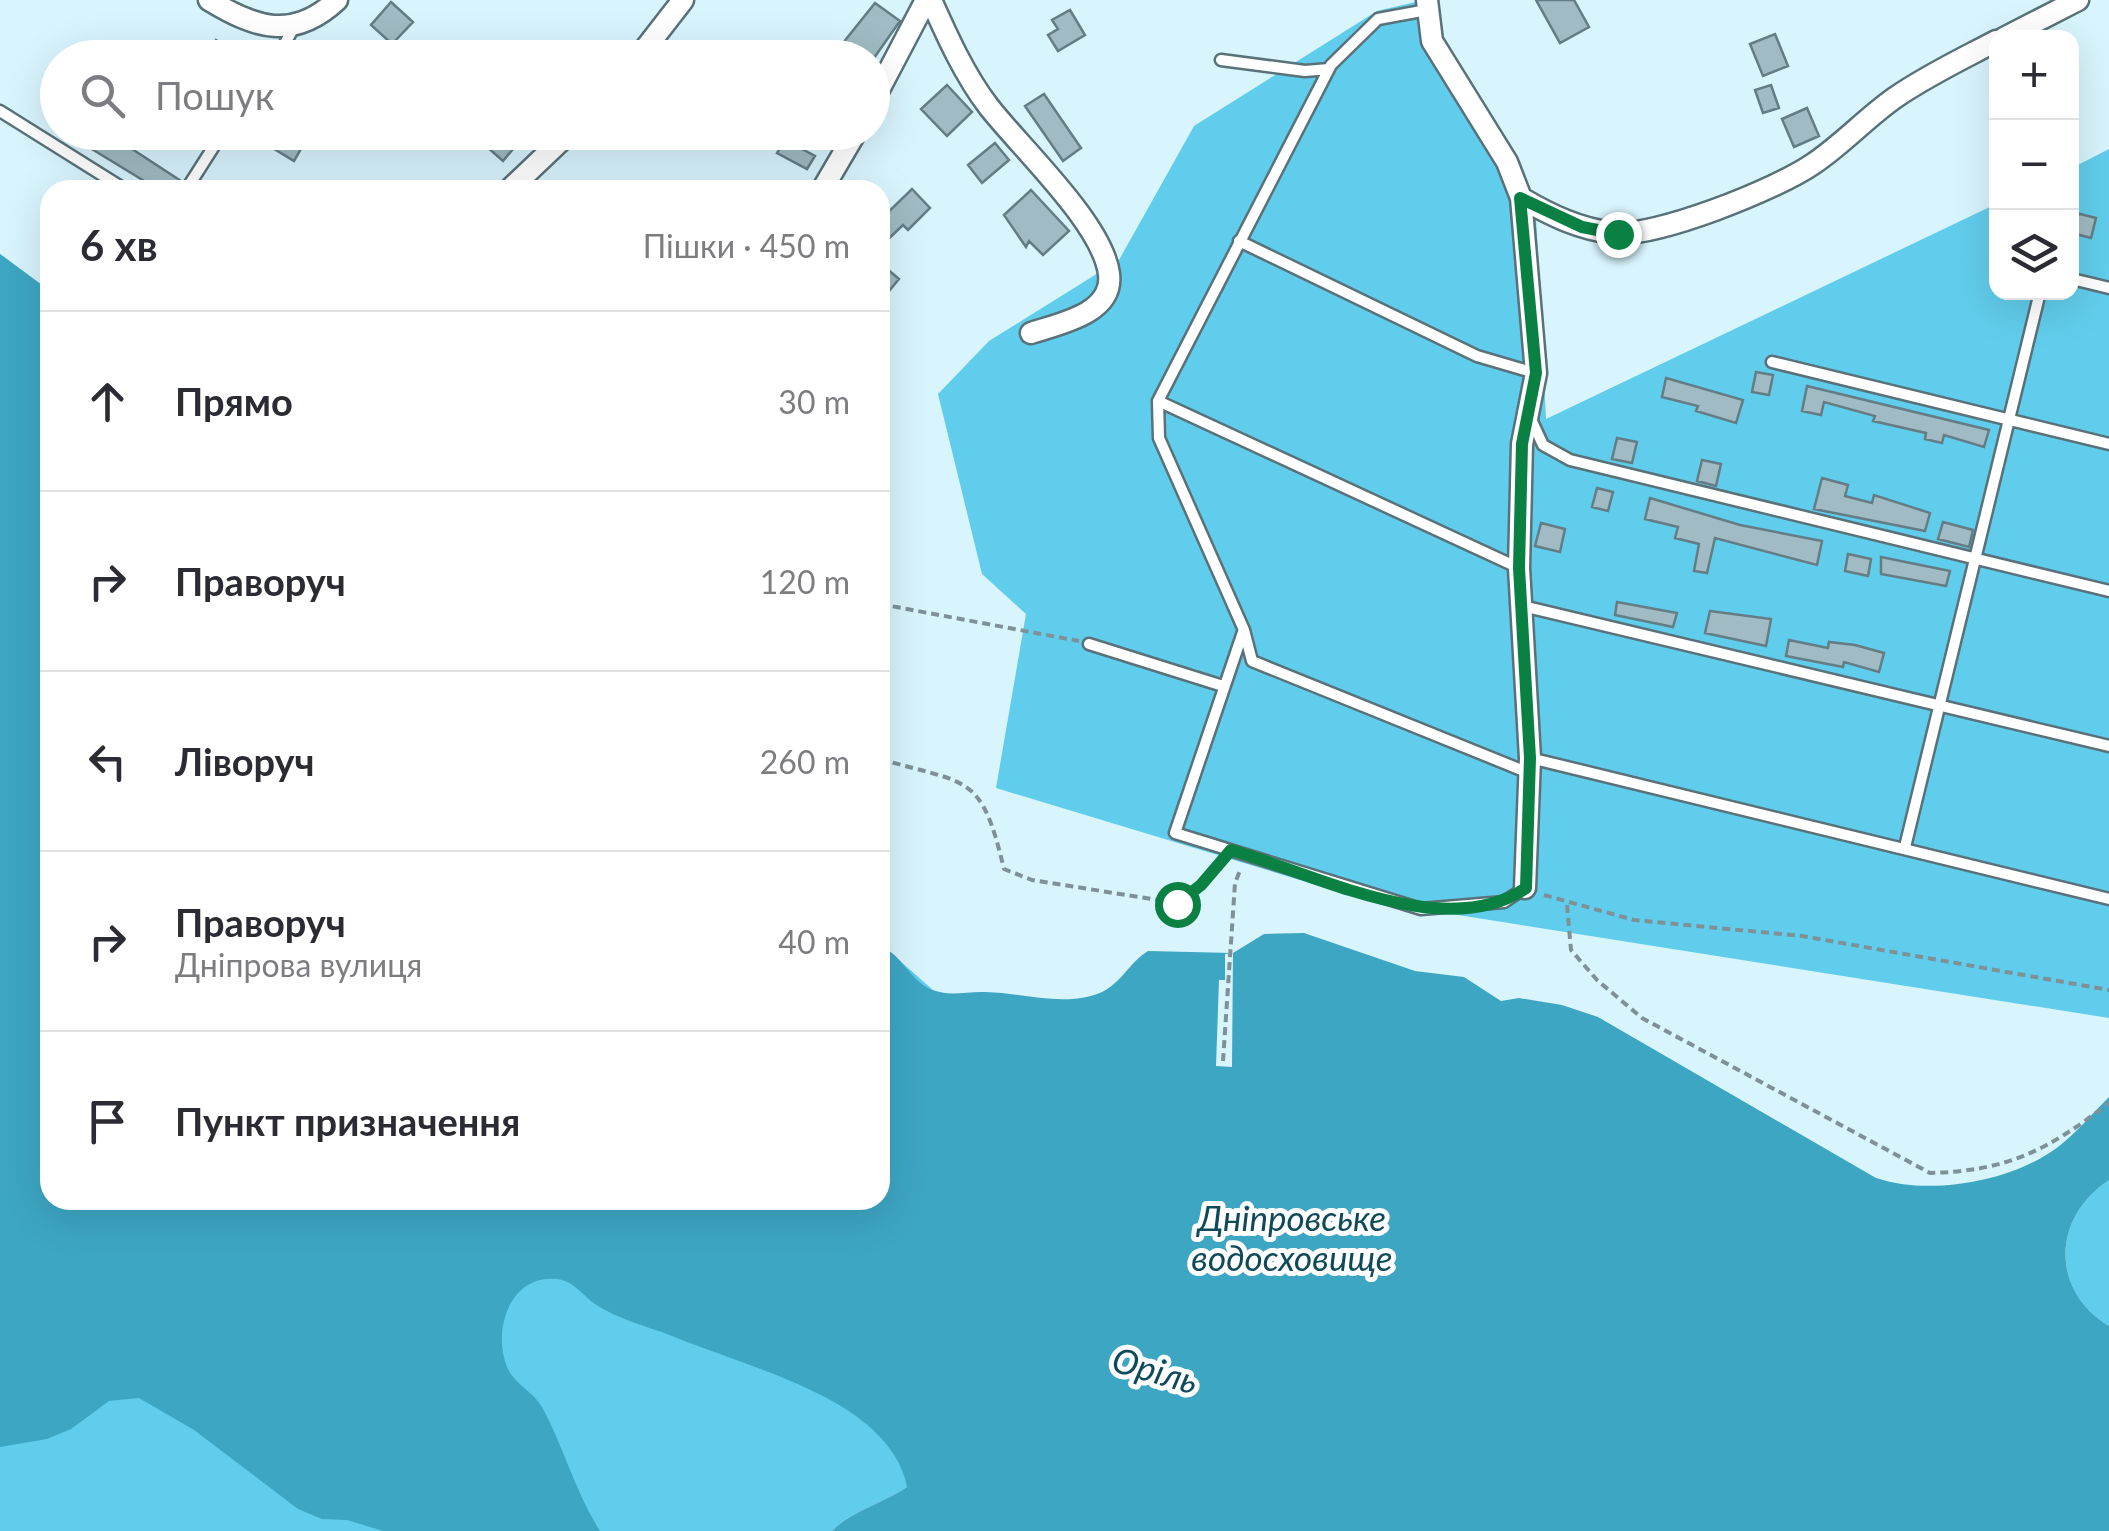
<!DOCTYPE html>
<html lang="uk">
<meta charset="utf-8">
<style>
body{margin:0;font-family:Lato,sans-serif;background:#f2f2f3;color:#2b2b33}
.controls{position:absolute;right:30px;top:30px;display:grid;overflow:hidden;border-radius:20px;box-shadow:0 10px 40px #0002}
.controls button{width:90px;height:90px;display:grid;place-items:center;padding:0;border:0;border-bottom:2px solid #e1e1e2;background:#fff;color:#2b2b33;font:50px sans-serif}
.stop{position:absolute;width:30px;height:30px;margin:-22px;border:8px solid #0b8043;border-radius:50%;background:#fff}
.stop.end{background:#0b8043;border-color:#fff;box-shadow:0 2px 10px #0008}
.list{margin:0;padding:0;list-style:none}
h2{display:flex;justify-content:space-between;align-items:center;height:130px;margin:0;padding:0 40px;font-size:42px}
h2 small{font-size:32px;font-weight:400;color:#7c7c81}
.list li{display:grid;grid-template-columns:65px 1fr auto;gap:30px;align-items:center;box-sizing:border-box;height:180px;padding:0 40px;border-top:2px solid #e1e1e2}
.list b{display:block;font-size:38px;white-space:nowrap}
.list p{margin:0;font-size:32px;white-space:nowrap;color:#7c7c81}
.list em{font-size:32px;font-style:normal;color:#7c7c81}
.icon{flex:none;width:55px;height:55px;fill:none;stroke:currentColor;stroke-width:2;stroke-linecap:round;stroke-linejoin:round}
.map{position:relative;flex:none;width:2109px;height:1531px;overflow:hidden}
.search{position:absolute;background:#fff;box-shadow:0 10px 40px #0002;left:40px;top:40px;width:850px;height:110px;display:flex;align-items:center;gap:25px;box-sizing:border-box;padding:0 35px;border-radius:55px;color:#7c7c81;font-size:38px}
.panel{position:absolute;background:#fff;box-shadow:0 10px 40px #0002;left:40px;top:180px;width:850px;height:1030px;border-radius:30px}
.map>svg:first-child{display:block}
.green{fill:#61cdec}
.water{fill:#3da6c3}
.pier{fill:#d8f4fd}
.building{fill:#a0bbc3;stroke:#647d85;stroke-width:2.5}
.lines{fill:none;stroke-linecap:round;stroke-linejoin:round}
.service-casing{stroke:#59727a;stroke-width:15}
.minor-casing{stroke:#59727a;stroke-width:25}
.path{stroke:#7d9197;stroke-width:4;stroke-dasharray:8 5;stroke-linecap:butt}
.service{stroke:#fff;stroke-width:10}
.minor{stroke:#fff;stroke-width:20}
.route{stroke:#0b8043;stroke-width:12}
.labels{text-anchor:middle;stroke-width:10;stroke-linejoin:round;paint-order:stroke}
.water-label{font-size:35px;font-style:italic;fill:#0e4a5a;stroke:#fff}
</style>
<div class="map">
<svg width="2109" height="1531" viewBox="0 0 2109 1531">
<rect width="100%" height="100%" fill="#d8f4fd"/>
<path class="green" d="M 1424,0 L 1429,0 L 1443,38 L 1535,197 L 1546,419 L 1996,204 L 1996,292 L 2072,292 L 2072,168 L 2109,149 L 2109,1018 L 1369,901 L 996,788 L 1026,614 L 982,574 L 938,394 L 989,341 L 1119,260 L 1194,126 L 1377,11 Z
M 0,254 L 50,291 L 50,1200 L 880,1200 L 883,946 L 933,990 L 951,995 L 987,992 L 907,1487 C 882,1504 851,1511 832,1531 L 0,1531 Z
M 2109,1180 L 2109,1326 C 2050,1290 2052,1218 2109,1180 Z"/>
<path class="water" d="M 0,254 L 50,291 L 50,1200 L 880,1200 L 880,946 C 903,955 909,980 932,990 C 951,997 967,991 986,992 C 1024,993 1065,1008 1102,992 C 1121,983 1130,962 1148,951 L 1233,953 L 1264,934 L 1304,933 L 1415,971 L 1464,977 L 1501,1001 L 1519,998 L 1562,1005 L 1598,1017 L 1876,1178 C 1929,1196 2012,1182 2058,1147 C 2076,1133 2092,1114 2109,1097 L 2109,1180 C 2052,1218 2050,1290 2109,1326 L 2109,1531 L 832,1531 C 851,1511 882,1504 907,1487 C 903,1464 889,1445 872,1429 C 824,1385 733,1361 672,1336 C 647,1326 617,1319 595,1304 C 582,1295 574,1281 557,1279 C 510,1274 492,1330 507,1367 C 514,1384 533,1391 542,1407 C 564,1447 575,1492 600,1531 L 383,1531 L 347,1520 L 322,1519 L 298,1509 L 194,1430 L 139,1398 L 109,1401 L 71,1429 L 47,1439 L 0,1447 Z"/>
<path class="pier" d="M 1233,953 L 1232,1067 L 1216,1066 L 1219,980 L 1225,980 L 1225,954 Z"/>
<path class="building" d="M 1536,0 L 1574,0 L 1589,27 L 1560,43 Z
M 391,2 L 413,22 L 392,44 L 371,25 Z
M 875,3 L 900,21 L 874,58 L 831,58 Z
M 1070,10 L 1085,35 L 1058,51 L 1048,35 L 1058,29 L 1052,20 Z
M 1775,34 L 1788,66 L 1763,76 L 1750,44 Z
M 216,40 L 242,58 L 204,58 Z
M 947,85 L 972,112 L 947,136 L 921,109 Z
M 1771,85 L 1779,108 L 1763,113 L 1755,90 Z
M 1044,94 L 1081,148 L 1063,161 L 1025,106 Z
M 1807,108 L 1819,136 L 1794,147 L 1782,119 Z
M 64,132 L 106,132 L 181,181 L 177,190 L 159,190 Z
M 246,132 L 292,132 L 306,140 L 294,161 Z
M 470,132 L 527,132 L 503,161 Z
M 785,140 L 815,156 L 807,169 L 777,153 Z
M 995,143 L 1009,160 L 982,183 L 968,165 Z
M 912,189 L 930,208 L 908,230 L 903,225 L 880,247 L 880,220 Z
M 1031,190 L 1069,231 L 1043,255 L 1029,241 L 1026,247 L 1004,215 Z
M 2072,212 L 2096,218 L 2091,238 L 2072,233 Z
M 880,263 L 899,279 L 880,302 Z
M 1756,372 L 1773,375 L 1769,395 L 1752,392 Z
M 1666,378 L 1743,400 L 1736,423 L 1696,411 L 1698,406 L 1662,397 Z
M 1807,386 L 1989,430 L 1984,447 L 1944,435 L 1942,443 L 1925,439 L 1926,433 L 1873,421 L 1875,416 L 1824,402 L 1821,415 L 1802,411 Z
M 1617,438 L 1637,442 L 1632,463 L 1612,459 Z
M 1702,460 L 1721,464 L 1716,486 L 1697,481 Z
M 1822,478 L 1848,485 L 1845,496 L 1872,503 L 1874,495 L 1930,513 L 1925,531 L 1814,509 Z
M 1597,488 L 1613,492 L 1608,511 L 1592,507 Z
M 1650,498 L 1740,525 L 1822,541 L 1817,565 L 1715,538 L 1707,573 L 1694,571 L 1699,544 L 1675,538 L 1678,527 L 1645,519 Z
M 1943,522 L 1973,530 L 1969,547 L 1938,539 Z
M 1541,523 L 1565,529 L 1560,552 L 1535,546 Z
M 1848,554 L 1871,559 L 1868,576 L 1845,571 Z
M 1881,557 L 1950,571 L 1946,586 L 1881,574 Z
M 1617,602 L 1677,613 L 1673,627 L 1615,615 Z
M 1710,611 L 1771,619 L 1766,646 L 1705,633 Z
M 1789,640 L 1828,648 L 1829,642 L 1855,645 L 1884,653 L 1879,672 L 1844,662 L 1843,667 L 1786,656 Z"/>
<g class="lines">
<g class="service-casing">
<path id="service" d="M 1427,10 L 1378,19 L 1331,65 L 1158,401 L 1159,438 L 1244,630 L 1252,661 L 1529,773
M 277,58 L 294,27
M 1221,60 L 1305,71 L 1329,69
M 0,111 L 126,190
M 186,190 L 223,132
M 1239,241 L 1477,356 L 1535,373
M 2072,279 L 2109,288
M 1772,362 L 2109,444
M 1158,401 L 1519,568
M 1530,417 L 1543,445 L 1570,460 L 2109,591
M 1523,606 L 2109,746
M 1243,632 L 1175,833 L 1421,909 L 1504,902 L 1525,888
M 1089,644 L 1223,686
M 1530,758 L 2109,899
M 1905,847 L 2040,292"/>
</g>
<g class="minor-casing">
<path id="minor" d="M 209,0 C 255,28 293,41 337,0
M 931,0 C 947,36 965,76 989,107 C 1020,147 1103,224 1109,274 C 1114,314 1058,324 1031,333
M 1427,0 L 1432,41 L 1507,162 L 1521,198 C 1550,215 1579,229 1613,233 C 1655,238 1777,189 1813,164 C 1843,144 1867,117 1896,97 C 1928,75 1962,59 1996,41
M 2004,38 L 2078,0
M 638,58 L 683,0
M 872,103 L 926,0
M 509,190 L 570,132
M 822,190 L 856,132
M 1521,198 L 1536,373 L 1522,444 L 1519,568 L 1530,758 L 1525,888"/>
</g>
<path class="path" d="M 880,604 L 1079,641
M 880,759 C 970,785 981,773 1004,869 L 1032,880 L 1177,903 L 1221,861
M 1544,895 L 1634,920 L 1802,936 L 2109,990
M 1567,905 L 1571,950 L 1597,980 L 1642,1018 L 1930,1173 C 2008,1171 2048,1150 2109,1103
M 1223,1061 L 1235,883 L 1241,868"/>
<use href="#service" class="service"/>
<use href="#minor" class="minor"/>
</g>
<g class="lines">
<path class="route" d="M 1177,904 L 1201,885 L 1231,850 C 1315,874 1446,943 1526,888 L 1530,758 L 1519,568 L 1522,444 L 1536,373 L 1520,198 L 1582,227 L 1618,234"/>
</g>
<g class="labels">
<g class="water-label">
<text x="1292" y="1231">Дніпровське<tspan x="1292" dy="40">водосховище</tspan></text>
<text transform="translate(1155 1371) rotate(16)" y="12">Оріль</text>
</g>
</g>
</svg>
<div class="controls">
<button>+</button>
<button>−</button>
<button><svg class="icon" aria-label="layers" viewBox="0 0 24 24"><path d="M12 4l9 5-9 5-9-5zM3 14l9 5 9-5"/></svg></button>
</div>
<div class="stop" style="left:1177px;top:904px"></div>
<div class="stop end" style="left:1618px;top:234px"></div>
<div class="search"><svg class="icon" aria-label="search" viewBox="0 0 24 24"><circle cx="10" cy="10" r="6"/><path d="M15 15l6 6"/></svg>Пошук</div>
<section class="panel">
<h2>6 хв<small>Пішки · 450 m</small></h2>
<ul class="list">
<li><svg class="icon" aria-label="ahead" viewBox="0 0 24 24"><path d="M12 20V5M6 11l6-6 6 6"/></svg><div><b>Прямо</b></div><em>30 m</em></li>
<li><svg class="icon" aria-label="right" viewBox="0 0 24 24"><path d="M7 20v-9h11M14 6l5 5-5 5"/></svg><div><b>Праворуч</b></div><em>120 m</em></li>
<li><svg class="icon" aria-label="left" viewBox="0 0 24 24"><path d="M17 20v-9H6M10 6l-5 5 5 5"/></svg><div><b>Ліворуч</b></div><em>260 m</em></li>
<li><svg class="icon" aria-label="right" viewBox="0 0 24 24"><path d="M7 20v-9h11M14 6l5 5-5 5"/></svg><div><b>Праворуч</b><p>Дніпрова вулиця</p></div><em>40 m</em></li>
<li><svg class="icon" aria-label="arrive" viewBox="0 0 24 24"><path d="M6 21V4h12l-3 4 3 4H6"/></svg><div><b>Пункт призначення</b></div></li>
</ul>
</section>
</div>
